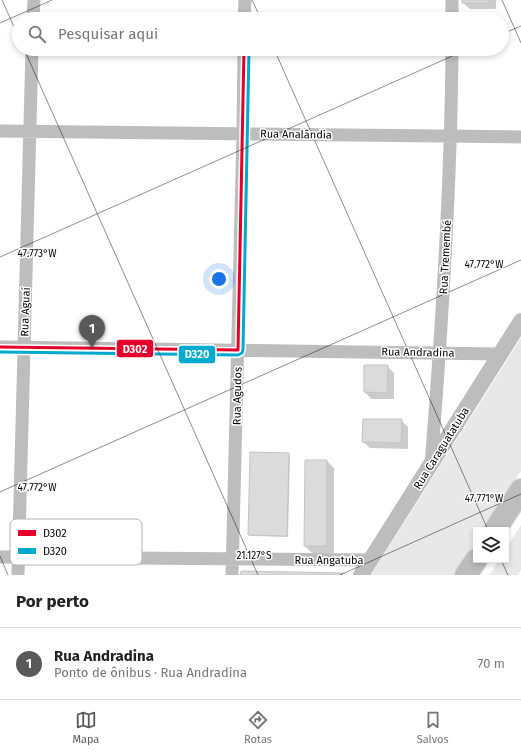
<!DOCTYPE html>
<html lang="pt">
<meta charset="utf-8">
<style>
body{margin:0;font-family:"Fira Sans",sans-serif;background:#f2f2f2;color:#222}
.controls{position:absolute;right:12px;bottom:12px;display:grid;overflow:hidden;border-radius:0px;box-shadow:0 2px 6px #0003}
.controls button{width:36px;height:36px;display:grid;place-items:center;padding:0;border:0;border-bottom:1px solid #e0e0e0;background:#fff;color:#222;font:20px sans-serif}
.you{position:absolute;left:219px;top:279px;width:14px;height:14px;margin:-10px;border:3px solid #fff;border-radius:50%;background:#1a73e8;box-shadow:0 0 0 6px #1a73e833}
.badge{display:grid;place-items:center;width:26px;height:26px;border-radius:50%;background:#595959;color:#fff;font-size:13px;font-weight:700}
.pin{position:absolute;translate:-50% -33px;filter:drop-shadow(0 1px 2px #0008)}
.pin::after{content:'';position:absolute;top:21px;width:14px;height:12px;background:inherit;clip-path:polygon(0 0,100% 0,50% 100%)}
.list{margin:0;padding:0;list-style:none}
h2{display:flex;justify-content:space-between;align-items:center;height:52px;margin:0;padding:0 16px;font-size:17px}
h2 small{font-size:13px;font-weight:400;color:#767676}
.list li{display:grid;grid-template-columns:26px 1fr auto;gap:12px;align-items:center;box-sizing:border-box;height:72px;padding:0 16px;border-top:1px solid #e0e0e0}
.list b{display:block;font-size:15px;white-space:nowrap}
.list p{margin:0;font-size:13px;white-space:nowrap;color:#767676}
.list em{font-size:13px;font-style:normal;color:#767676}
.icon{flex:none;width:22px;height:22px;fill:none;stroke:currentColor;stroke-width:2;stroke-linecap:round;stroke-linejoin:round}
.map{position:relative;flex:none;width:521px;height:575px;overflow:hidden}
.search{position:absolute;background:#fff;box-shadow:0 2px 6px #0003;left:12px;right:12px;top:12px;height:44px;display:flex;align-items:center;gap:10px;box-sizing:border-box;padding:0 14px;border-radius:22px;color:#767676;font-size:15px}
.sheet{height:124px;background:#fff}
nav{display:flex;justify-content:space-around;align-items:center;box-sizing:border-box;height:56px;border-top:1px solid #e0e0e0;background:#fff;font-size:11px;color:#767676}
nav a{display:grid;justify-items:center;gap:2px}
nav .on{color:#595959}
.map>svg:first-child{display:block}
.grass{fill:#e8e8e8}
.shadow{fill:#0003}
.building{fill:#dbdbdb;stroke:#c3c3c3}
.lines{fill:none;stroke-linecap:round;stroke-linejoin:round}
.motorway-casing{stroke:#dbdbdb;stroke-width:24}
.minor{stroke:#bdbdbd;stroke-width:13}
.tertiary{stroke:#bdbdbd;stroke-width:16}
.motorway{stroke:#bdbdbd;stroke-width:22}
.bus-1-casing{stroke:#fff;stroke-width:6}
.bus-2-casing{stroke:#fff;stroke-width:6}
.bus-1{stroke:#e4002b;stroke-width:3}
.bus-2{stroke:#00a9ce;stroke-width:3}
.ticks{fill:none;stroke:#000;stroke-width:1;stroke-opacity:0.45}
.labels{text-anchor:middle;stroke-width:3;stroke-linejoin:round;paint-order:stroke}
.street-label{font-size:11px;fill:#000;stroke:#fff}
.key{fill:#fff;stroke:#b2b2b2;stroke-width:1}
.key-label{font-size:11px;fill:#000}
.ticks-label{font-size:10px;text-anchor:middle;fill:#000;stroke:#fff;stroke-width:3;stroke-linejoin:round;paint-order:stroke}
.line-badge{stroke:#fff;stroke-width:1.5}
.badge-label{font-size:11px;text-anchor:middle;font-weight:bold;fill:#fff}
</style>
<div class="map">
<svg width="521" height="575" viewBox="0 0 521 575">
<rect width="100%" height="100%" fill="#fff"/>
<path class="grass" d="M 521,338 L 521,471 L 483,530 L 476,530 L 476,542 L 455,575 L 371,575 Z
M 521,525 L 521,570 L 518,575 L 490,575 L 499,560 L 506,560 L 506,549 Z"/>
<path class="shadow" d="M 463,0 L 496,0 L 496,9 L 470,9 L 463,3 Z
M 387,366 L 394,373 L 394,399 L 371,399 L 365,392 Z
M 401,420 L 408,427 L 408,449 L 370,448 L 363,442 Z
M 288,454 L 290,456 L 288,537 L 251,536 L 249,534 Z
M 327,461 L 334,468 L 334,553 L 312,553 L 305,546 Z"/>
<path class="building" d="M 462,0 L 490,0 L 490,3 L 462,3 Z
M 364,365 L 388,365 L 387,393 L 364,392 Z
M 363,419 L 402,419 L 401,443 L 362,442 Z
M 250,452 L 289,453 L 287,536 L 248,535 Z
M 305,460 L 327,460 L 327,546 L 304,546 Z
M 241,571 L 343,573 L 342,575 L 240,575 Z"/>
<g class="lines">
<g class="motorway-casing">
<path id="motorway" d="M 495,530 L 521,490
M 466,575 L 476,560"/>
</g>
<path class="minor" d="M 33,19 L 34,0
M 244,19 L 245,0
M 452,19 L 452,0
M 0,131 L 521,137
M 0,347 L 499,354
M 431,465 C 442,327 451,188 452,49
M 0,557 L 370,560
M 18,575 L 32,49
M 232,575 L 243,134 L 244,49"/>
<path class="tertiary" d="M 361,575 L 521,321"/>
<use href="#motorway" class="motorway"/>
<g class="bus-1-casing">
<path id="bus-1" d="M 0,347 L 238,350 L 244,49"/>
</g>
<g class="bus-2-casing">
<path id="bus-2" d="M 0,352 L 238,355 L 242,353 L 243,350 L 249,49"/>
</g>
<use href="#bus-1" class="bus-1"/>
<use href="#bus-2" class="bus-2"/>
</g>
<path class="ticks" d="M 2,0 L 19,38M 252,0 L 261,19M 502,0 L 521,43M 0,23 L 52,0M 502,34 L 521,26M 24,49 L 258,575M 274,49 L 488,530M 0,257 L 468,49M 0,492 L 521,260M 0,556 L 8,575M 501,560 L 508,575M 340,575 L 521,494"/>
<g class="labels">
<g class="street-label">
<text transform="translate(296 134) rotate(1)" y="4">Rua Analândia</text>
<text transform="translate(445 257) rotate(-87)" y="4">Rua Tremembé</text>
<text transform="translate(25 312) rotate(-88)" y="4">Rua Aguaí</text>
<text transform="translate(418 352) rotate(1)" y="4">Rua Andradina</text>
<text transform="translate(237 396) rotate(-89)" y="4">Rua Agudos</text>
<text transform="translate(441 448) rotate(-58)" y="4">Rua Caraguatatuba</text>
<text x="329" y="564">Rua Angatuba</text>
</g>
</g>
<rect x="10" y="519" width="132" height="46" rx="6" class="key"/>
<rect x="18" y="530" width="18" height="6" fill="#e4002b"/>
<rect x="18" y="548" width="18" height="6" fill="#00a9ce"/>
<g class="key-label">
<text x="43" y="537">D302</text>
<text x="43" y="555">D320</text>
</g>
<g class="ticks-label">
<text x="37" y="257">47.773°W</text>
<text x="484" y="268">47.772°W</text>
<text x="37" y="491">47.772°W</text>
<text x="484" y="502">47.771°W</text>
<text x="254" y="559">21.127°S</text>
</g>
<g class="line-badge">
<rect x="116" y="339" width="38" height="19" rx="4" fill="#e4002b"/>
<rect x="178" y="345" width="38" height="19" rx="4" fill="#00a9ce"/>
</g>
<g class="badge-label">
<text x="135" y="353">D302</text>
<text x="197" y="358">D320</text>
</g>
</svg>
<div class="controls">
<button><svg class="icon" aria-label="layers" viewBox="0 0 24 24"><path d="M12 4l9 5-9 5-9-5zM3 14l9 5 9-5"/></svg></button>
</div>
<div class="you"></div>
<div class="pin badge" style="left:92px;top:348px">1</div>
<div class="search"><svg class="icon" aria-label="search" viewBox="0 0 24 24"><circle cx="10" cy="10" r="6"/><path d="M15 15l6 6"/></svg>Pesquisar aqui</div>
</div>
<section class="sheet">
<h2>Por perto<small></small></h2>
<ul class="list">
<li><span class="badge">1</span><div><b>Rua Andradina</b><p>Ponto de ônibus · Rua Andradina</p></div><em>70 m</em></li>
</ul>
</section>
<nav>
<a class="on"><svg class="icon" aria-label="map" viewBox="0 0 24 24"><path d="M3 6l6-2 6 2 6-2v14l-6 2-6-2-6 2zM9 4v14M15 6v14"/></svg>Mapa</a>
<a><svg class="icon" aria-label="directions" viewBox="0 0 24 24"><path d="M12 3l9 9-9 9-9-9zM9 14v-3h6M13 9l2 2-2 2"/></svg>Rotas</a>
<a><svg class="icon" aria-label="saved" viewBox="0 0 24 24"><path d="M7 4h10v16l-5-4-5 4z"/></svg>Salvos</a>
</nav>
